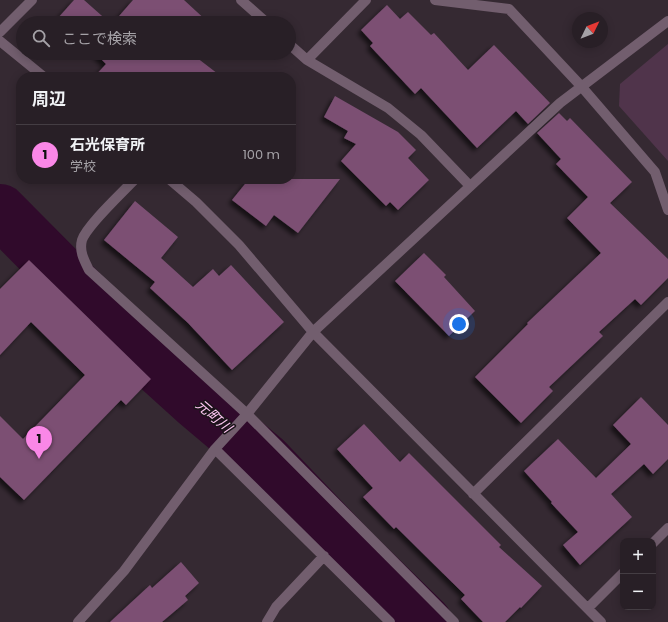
<!DOCTYPE html>
<html lang="ja">
<meta charset="utf-8">
<style>
body{margin:0;font-family:Poppins,"Noto Sans JP",sans-serif;background:#30272e;color:#f1f3f6}
.controls{position:absolute;right:12px;bottom:12px;display:grid;overflow:hidden;border-radius:8px;box-shadow:0 2px 10px #0003}
.controls button{width:36px;height:36px;display:grid;place-items:center;padding:0;border:0;border-bottom:1px solid #443d43;background:#281f26;color:#f1f3f6;font:20px sans-serif}
.compass{position:absolute;left:572px;top:12px;width:36px;height:36px;border-radius:50%;background:#281f26;box-shadow:0 2px 10px #0003;rotate:47deg}
.you{position:absolute;left:459px;top:324px;width:14px;height:14px;margin:-10px;border:3px solid #fff;border-radius:50%;background:#1a73e8;box-shadow:0 0 0 6px #1a73e833}
.badge{display:grid;place-items:center;width:26px;height:26px;border-radius:50%;background:#fa87e7;color:#111;font-size:13px;font-weight:700}
.pin{position:absolute;translate:-50% -33px;filter:drop-shadow(0 1px 2px #0008)}
.pin::after{content:'';position:absolute;top:21px;width:14px;height:12px;background:inherit;clip-path:polygon(0 0,100% 0,50% 100%)}
.list{margin:0;padding:0;list-style:none}
h2{display:flex;justify-content:space-between;align-items:center;height:52px;margin:0;padding:0 16px;font-size:17px}
h2 small{font-size:13px;font-weight:400;color:#a5a2a7}
.list li{display:grid;grid-template-columns:26px 1fr auto;gap:12px;align-items:center;box-sizing:border-box;height:60px;padding:0 16px;border-top:1px solid #443d43}
.list b{display:block;font-size:15px;white-space:nowrap}
.list p{margin:0;font-size:13px;white-space:nowrap;color:#a5a2a7}
.list em{font-size:13px;font-style:normal;color:#a5a2a7}
.icon{flex:none;width:22px;height:22px;fill:none;stroke:currentColor;stroke-width:2;stroke-linecap:round;stroke-linejoin:round}
.map{position:relative;flex:none;width:668px;height:622px;overflow:hidden}
.search{position:absolute;background:#281f26;box-shadow:0 2px 10px #0003;left:16px;top:16px;width:280px;height:44px;display:flex;align-items:center;gap:10px;box-sizing:border-box;padding:0 14px;border-radius:22px;color:#a5a2a7;font-size:15px}
.panel{position:absolute;background:#281f26;box-shadow:0 2px 10px #0003;left:16px;top:72px;width:280px;height:112px;border-radius:16px}
.map>svg:first-child{display:block}
.green{fill:#50344b}
.lines{fill:none;stroke-linecap:round;stroke-linejoin:round}
.river{stroke:#300a2b;stroke-width:54}
.building{fill:#7b5073;filter:url(#shadow)}
.street{stroke:#725e6e;stroke-width:10}
.labels{text-anchor:middle;stroke-width:3;stroke-linejoin:round;paint-order:stroke}
.water-label{font-size:14px;font-style:italic;fill:#fdc5f2;stroke:#191418}
</style>
<div class="map">
<svg width="668" height="622" viewBox="0 0 668 622">
<defs>
<filter id="shadow"><feDropShadow dx="-3.5" dy="3.5" stdDeviation="2" flood-color="#0009"/></filter>
</defs>
<rect width="100%" height="100%" fill="#352932"/>
<path class="green" d="M 668,44 L 668,161 L 619,106 L 620,84 Z"/>
<g class="lines">
<path class="river" d="M 0,211 L 132,344 L 195,401 L 265,460 L 352,551 L 425,622"/>
</g>
<path class="building" d="M 74,0 L 84,0 L 110,23 L 63,23 L 58,18 Z
M 133,0 L 184,0 L 209,23 L 113,23 Z
M 387,5 L 400,19 L 408,12 L 431,35 L 434,33 L 468,70 L 494,45 L 550,103 L 528,124 L 516,111 L 477,148 L 421,88 L 415,94 L 370,46 L 373,43 L 361,30 Z
M 95,53 L 193,53 L 192,54 L 222,77 L 94,77 L 106,64 Z
M 335,96 L 398,132 L 416,150 L 408,158 L 429,180 L 398,210 L 390,202 L 386,206 L 341,161 L 356,144 L 344,138 L 348,131 L 324,117 Z
M 559,113 L 567,121 L 570,118 L 632,182 L 610,203 L 668,259 L 668,278 L 641,305 L 635,299 L 599,332 L 603,336 L 549,387 L 553,391 L 521,423 L 475,377 L 528,324 L 527,323 L 601,253 L 567,218 L 588,197 L 556,164 L 561,159 L 537,133 Z
M 249,179 L 340,179 L 298,233 L 274,215 L 266,226 L 232,200 Z
M 135,201 L 178,237 L 161,258 L 193,287 L 213,269 L 219,276 L 231,265 L 284,322 L 232,370 L 188,323 L 150,288 L 155,282 L 104,240 Z
M 424,253 L 446,275 L 444,277 L 475,311 L 449,336 L 395,281 Z
M 29,260 L 151,379 L 126,405 L 121,400 L 24,500 L 0,477 L 0,416 L 23,439 L 85,375 L 31,322 L 0,355 L 0,289 Z
M 641,397 L 668,425 L 668,459 L 653,474 L 644,464 L 611,494 L 632,517 L 580,565 L 563,545 L 578,532 L 551,503 L 552,502 L 524,471 L 558,439 L 596,478 L 631,444 L 613,425 Z
M 364,424 L 400,462 L 409,453 L 501,545 L 499,547 L 542,586 L 521,608 L 520,607 L 505,622 L 483,622 L 461,599 L 465,595 L 396,527 L 394,529 L 363,497 L 373,488 L 337,449 Z
M 181,562 L 199,583 L 185,596 L 188,600 L 162,622 L 110,622 L 150,585 L 152,588 Z"/>
<g class="lines">
<path class="street" d="M 241,0 L 267,23
M 435,0 L 509,9 L 581,86 L 655,172 L 668,210
M 0,32 L 32,0
M 0,41 L 44,77
M 289,44 L 307,60 L 388,108 L 421,135 L 470,186
M 307,60 L 366,0
M 135,179 C 123,192 87,225 82,240 C 79,251 84,260 89,270 L 247,414 L 454,622
M 169,179 L 196,202 L 239,245 L 313,332 L 601,622
M 215,449 L 390,622
M 473,494 L 668,302
M 653,543 L 668,528
M 588,608 L 623,573
M 78,622 L 124,571 L 215,449 L 247,414 L 313,332 L 560,103 L 668,21
M 267,622 L 276,607 L 324,556"/>
</g>
<g class="labels">
<g class="water-label">
<text transform="translate(214 416) rotate(41)" y="5">元町川</text>
</g>
</g>
</svg>
<div class="controls">
<button>+</button>
<button>−</button>
</div>
<svg class="compass" viewBox="-18 -18 36 36"><path d="M0-13l5 13h-10z" fill="#e53935"/><path d="M0 13l5-13h-10z" fill="#a5a2a7"/></svg>
<div class="you"></div>
<div class="pin badge" style="left:39px;top:459px">1</div>
<div class="search"><svg class="icon" aria-label="search" viewBox="0 0 24 24"><circle cx="10" cy="10" r="6"/><path d="M15 15l6 6"/></svg>ここで検索</div>
<section class="panel">
<h2>周辺<small></small></h2>
<ul class="list">
<li><span class="badge">1</span><div><b>石光保育所</b><p>学校</p></div><em>100 m</em></li>
</ul>
</section>
</div>
